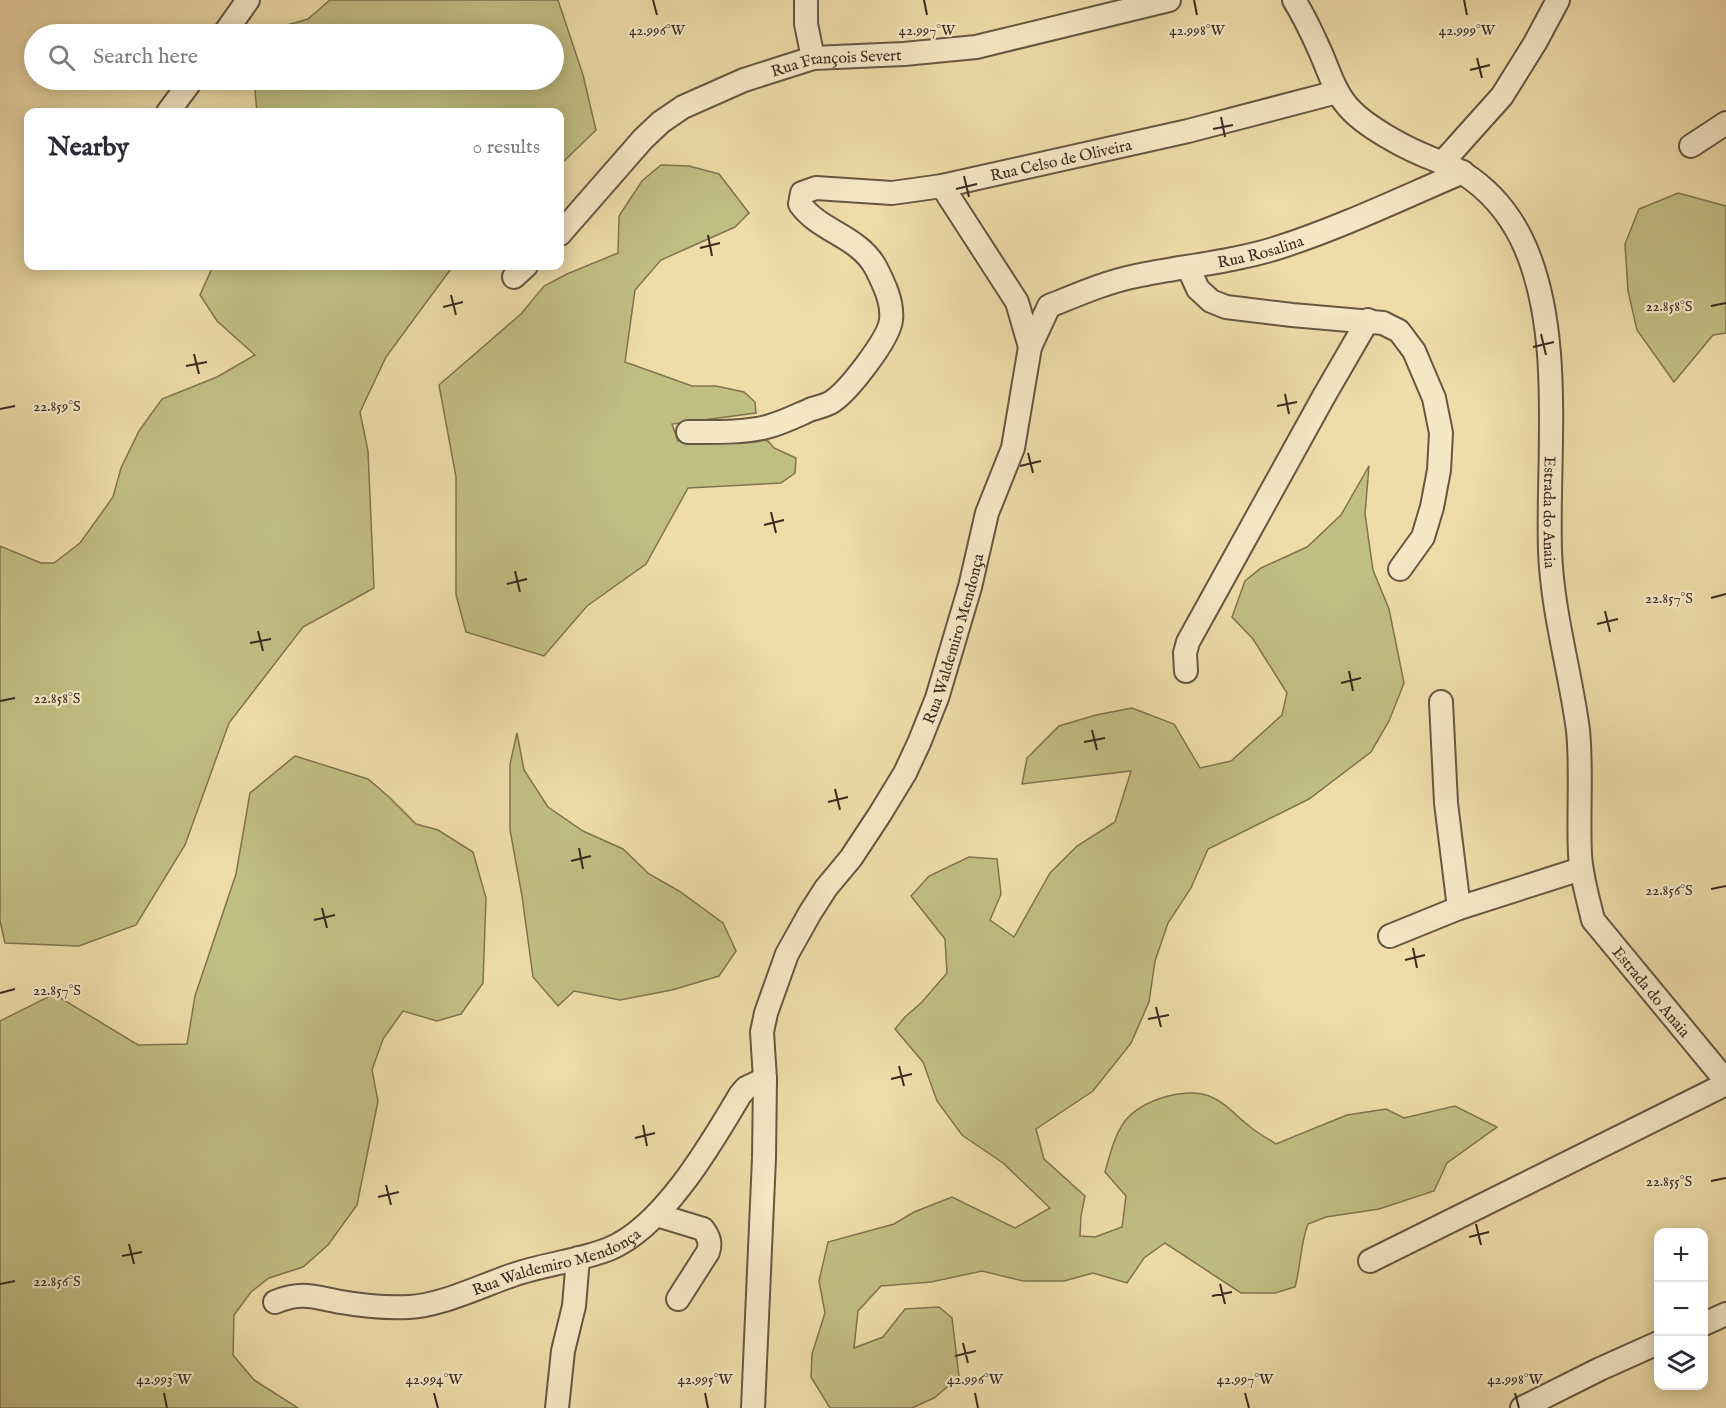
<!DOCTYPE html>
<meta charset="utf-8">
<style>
body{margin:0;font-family:"IM FELL English",serif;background:#f2f2f3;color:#2b2b33}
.controls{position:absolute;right:18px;bottom:18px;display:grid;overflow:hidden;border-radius:12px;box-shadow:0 3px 15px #0003}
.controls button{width:54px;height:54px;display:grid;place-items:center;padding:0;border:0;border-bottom:2px solid #e1e1e2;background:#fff;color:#2b2b33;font:30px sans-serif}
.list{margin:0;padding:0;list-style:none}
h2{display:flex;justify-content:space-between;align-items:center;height:78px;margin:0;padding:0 24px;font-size:26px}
h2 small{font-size:20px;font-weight:400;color:#7c7c81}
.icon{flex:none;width:33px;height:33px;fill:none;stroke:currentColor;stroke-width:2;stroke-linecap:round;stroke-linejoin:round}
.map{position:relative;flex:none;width:1726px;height:1408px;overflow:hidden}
.search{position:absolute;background:#fff;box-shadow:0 3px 15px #0003;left:24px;top:24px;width:540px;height:66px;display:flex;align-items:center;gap:15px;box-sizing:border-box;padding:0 21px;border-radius:33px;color:#7c7c81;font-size:22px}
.panel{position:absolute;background:#fff;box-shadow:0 3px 15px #0003;left:24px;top:108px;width:540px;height:162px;border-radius:12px}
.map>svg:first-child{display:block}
.green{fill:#c1be82;stroke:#7e7451;stroke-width:1.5}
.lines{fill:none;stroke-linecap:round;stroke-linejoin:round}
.minor-casing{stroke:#675742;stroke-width:26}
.minor{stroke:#f5e8c7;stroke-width:22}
.ticks{fill:none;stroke:#3a2b20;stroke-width:2}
.labels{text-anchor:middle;stroke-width:4.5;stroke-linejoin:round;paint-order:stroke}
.street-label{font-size:16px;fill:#3a2b20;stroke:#f5e8c7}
.ticks-label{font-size:15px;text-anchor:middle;fill:#3a2b20;stroke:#f5e8c7;stroke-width:4.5;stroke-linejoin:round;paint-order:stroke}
</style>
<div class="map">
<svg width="1726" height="1408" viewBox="0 0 1726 1408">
<rect width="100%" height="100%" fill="#efdca9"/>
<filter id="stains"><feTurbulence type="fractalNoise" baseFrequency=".00333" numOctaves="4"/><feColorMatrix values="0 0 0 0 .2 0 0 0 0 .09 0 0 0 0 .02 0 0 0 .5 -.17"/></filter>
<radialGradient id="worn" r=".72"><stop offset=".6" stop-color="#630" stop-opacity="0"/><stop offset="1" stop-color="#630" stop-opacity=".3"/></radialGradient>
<path class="green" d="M 330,0 L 558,0 L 583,75 L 596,130 L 560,165 L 560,112 L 257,112 L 254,80 L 554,80 L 554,34 L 256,34 L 308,19 Z
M 661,165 L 689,166 L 719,174 L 749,213 L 735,227 L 661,260 L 635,290 L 625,362 L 692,386 L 716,386 L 744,392 L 755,402 L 756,413 L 672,424 L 678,441 L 750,437 L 768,441 L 774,448 L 796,458 L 795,473 L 781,483 L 688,488 L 646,564 L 587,606 L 544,656 L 466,632 L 456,595 L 456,477 L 439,385 L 521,314 L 544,286 L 567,274 L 618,253 L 619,216 L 642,181 Z
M 1678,193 L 1726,206 L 1726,333 L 1713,335 L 1674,382 L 1637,330 L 1628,291 L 1625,244 L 1639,209 Z
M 213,266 L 453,266 L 386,357 L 360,412 L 368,451 L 374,588 L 303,627 L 229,723 L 185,845 L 136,925 L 79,946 L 5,943 L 0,921 L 0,546 L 41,563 L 54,563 L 80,543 L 113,497 L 121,468 L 139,431 L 162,399 L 217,377 L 255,355 L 217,321 L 200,295 Z
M 1369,466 L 1365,514 L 1373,570 L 1389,609 L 1404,683 L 1389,721 L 1371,752 L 1309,799 L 1208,849 L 1191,888 L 1168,923 L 1155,961 L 1149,1002 L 1131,1043 L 1093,1091 L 1036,1129 L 1044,1159 L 1085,1196 L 1081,1216 L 1080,1236 L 1095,1237 L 1122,1227 L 1126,1196 L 1105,1172 C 1117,1129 1122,1109 1168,1096 C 1179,1093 1197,1091 1209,1096 C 1225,1102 1236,1116 1249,1126 C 1257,1133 1267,1138 1276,1144 L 1347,1115 L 1386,1109 L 1404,1118 L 1455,1106 L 1497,1127 L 1447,1163 L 1434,1191 L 1379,1209 L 1326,1217 L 1308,1224 C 1300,1245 1301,1266 1295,1287 L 1275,1293 L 1241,1293 L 1165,1243 L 1144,1258 L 1127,1283 L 1093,1273 L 1064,1281 L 1023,1281 L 982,1271 L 931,1282 L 881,1286 L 858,1311 L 854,1348 L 883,1337 L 905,1309 L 939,1307 L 952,1318 L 959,1377 L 934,1398 L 912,1408 L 830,1408 L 811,1377 L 812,1354 L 825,1313 L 819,1281 L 828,1242 L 894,1224 L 914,1212 L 952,1197 L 1015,1228 L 1050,1208 L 1003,1163 L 962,1135 L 937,1101 L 923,1062 L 895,1029 L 905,1017 L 922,1002 L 947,973 L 945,939 L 911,896 L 929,876 L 969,857 L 997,859 L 1001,894 L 990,920 L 1014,937 L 1050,873 L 1077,846 L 1115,822 L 1131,771 L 1022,784 L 1027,758 L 1059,726 L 1096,715 L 1132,708 L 1174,724 L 1200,768 L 1231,761 L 1282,715 L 1287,693 L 1253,639 L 1232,617 L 1245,581 L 1261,568 L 1307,547 L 1341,515 Z
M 517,733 L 524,770 L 548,807 L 583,831 L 623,849 L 649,874 L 679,891 L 723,923 L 736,951 L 719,976 L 672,990 L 620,1000 L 574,991 L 558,1006 L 533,977 L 522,896 L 510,830 L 510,764 Z
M 295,756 L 368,779 L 389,797 L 416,824 L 438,830 L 473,852 L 486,898 L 483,983 L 461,1014 L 437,1021 L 403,1011 L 383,1039 L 372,1070 L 378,1101 L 357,1205 L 328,1245 L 303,1267 L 269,1278 L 251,1292 L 234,1315 L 233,1355 L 254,1380 L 298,1408 L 0,1408 L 0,1021 L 54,994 L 138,1045 L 187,1044 L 195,996 L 236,874 L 250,793 Z"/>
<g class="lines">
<g class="minor-casing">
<g id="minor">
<path d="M 806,0 L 806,24 L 813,58"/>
<path id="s1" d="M 1294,0 C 1304,16 1312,33 1320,51 C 1329,71 1335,94 1351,110 C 1366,126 1400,145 1421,154 C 1434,160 1451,165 1463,173 C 1488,189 1508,212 1521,238 C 1565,327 1547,454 1550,550 C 1552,611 1570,670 1578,730 C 1582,771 1578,813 1580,854 C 1581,876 1588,898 1593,920 L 1726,1081"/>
<path d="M 224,34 L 248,0"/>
<path d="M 168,112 L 192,80"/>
<path d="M 1691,146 L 1726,123"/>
<path d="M 1442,163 L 1502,96 L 1535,43 L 1558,0"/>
<path id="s2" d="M 560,234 L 643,139 L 661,122 L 683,107 L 744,80 L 813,58 L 904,54 L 976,47 L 1169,0"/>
<path d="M 1188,267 L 1198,289 L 1211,301 L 1226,307 L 1292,315 L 1383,323 L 1399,331 L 1414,351 L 1434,398 L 1441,433 L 1439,470 L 1432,507 L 1423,537 L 1400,569"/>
<path d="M 514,277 L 526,266"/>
<path id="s3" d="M 1030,347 L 1049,306 C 1077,295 1106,282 1136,276 C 1184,266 1233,262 1280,247 C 1342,227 1402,198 1463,172"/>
<path id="s4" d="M 688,432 C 712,432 747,433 770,426 C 784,422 798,415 812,409 C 819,407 828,405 833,401 C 849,390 889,339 891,320 C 893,302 884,284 876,268 C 859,236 820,232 800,204 L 802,193 L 816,188 L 892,193 L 942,186 L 1188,131 L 1337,92"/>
<path d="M 1186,671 L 1185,653 L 1188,642 L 1324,396 L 1368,320"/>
<path d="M 1441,702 L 1446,803 L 1459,908"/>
<path d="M 1390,936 L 1459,908 L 1581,869"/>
<path d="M 657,1215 L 703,1229 C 709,1237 711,1243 708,1252 L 678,1299"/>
<path d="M 1370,1261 L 1726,1084"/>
<path id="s5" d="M 275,1302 C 302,1291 314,1297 341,1302 C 363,1306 387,1308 409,1307 C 440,1306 483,1285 513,1275 C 544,1264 579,1261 609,1249 C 663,1227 711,1144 740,1095 L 746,1088 L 765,1079"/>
<path d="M 1704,1324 L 1726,1314"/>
<path d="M 557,1408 L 563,1351 L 574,1306 L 578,1258"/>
<path id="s6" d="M 753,1408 L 764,1158 L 765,1079 L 762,1032 L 766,1013 L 787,954 L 810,913 L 826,888 L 851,858 L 880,814 L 905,773 L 919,743 L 937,698 L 970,587 L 987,513 L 1013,448 L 1030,347 L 1017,302 L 942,186"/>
<path d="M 1522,1408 L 1600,1369 L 1658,1343"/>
</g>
</g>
<use href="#minor" class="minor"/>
</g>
<path class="ticks" d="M 653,0 L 657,15M 924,0 L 927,15M 1194,0 L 1197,15M 1464,0 L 1467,15M 1477,58 L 1482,78M 1470,70 L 1490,65M 1221,117 L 1225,137M 1213,129 L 1233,125M 964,176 L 969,197M 956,189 L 977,184M 708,235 L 712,256M 700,248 L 720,243M 451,295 L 456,315M 1711,306 L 1726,303M 443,307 L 463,302M 1541,334 L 1546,355M 1533,347 L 1554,342M 194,354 L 199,374M 186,366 L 207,362M 1285,394 L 1289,414M 1277,406 L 1297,402M 0,409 L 15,406M 1028,453 L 1033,473M 1020,466 L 1041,461M 771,512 L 776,533M 764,525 L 784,520M 515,571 L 520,592M 507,584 L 527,579M 1711,598 L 1726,594M 1605,611 L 1610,632M 1597,624 L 1618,619M 258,631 L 263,651M 250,643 L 271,639M 1349,671 L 1353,691M 1341,683 L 1361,678M 0,701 L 15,698M 1092,730 L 1097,750M 1084,742 L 1105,738M 835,789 L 840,810M 828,802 L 848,797M 579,848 L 583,869M 571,861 L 591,856M 1711,889 L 1726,886M 322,908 L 327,928M 314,920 L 335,915M 1413,948 L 1417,968M 1405,960 L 1425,955M 0,993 L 15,989M 1156,1007 L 1161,1027M 1148,1019 L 1169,1015M 899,1066 L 904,1086M 891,1079 L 912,1074M 643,1125 L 647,1146M 635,1138 L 655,1133M 1711,1181 L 1726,1178M 386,1185 L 391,1205M 378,1197 L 399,1192M 1476,1224 L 1481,1245M 1469,1237 L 1489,1232M 129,1244 L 134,1264M 122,1256 L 142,1252M 0,1284 L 15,1281M 1220,1284 L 1225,1304M 1212,1296 L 1232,1292M 963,1343 L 968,1363M 955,1356 L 976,1351M 164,1393 L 167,1408M 434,1393 L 438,1408M 705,1393 L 708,1408M 975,1393 L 978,1408M 1245,1393 L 1249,1408M 1515,1393 L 1519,1408"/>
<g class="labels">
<g class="street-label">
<text dy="6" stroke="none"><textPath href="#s2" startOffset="339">Rua François Severt</textPath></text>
<text dy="6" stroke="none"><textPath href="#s4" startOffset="681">Rua Celso de Oliveira</textPath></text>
<text dy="6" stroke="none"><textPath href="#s3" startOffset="264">Rua Rosalina</textPath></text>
<text dy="6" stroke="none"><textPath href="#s1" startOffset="620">Estrada do Anaia</textPath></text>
<text dy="6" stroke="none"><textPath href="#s6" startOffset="818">Rua Waldemiro Mendonça</textPath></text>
<text dy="6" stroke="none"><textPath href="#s1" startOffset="1124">Estrada do Anaia</textPath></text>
<text dy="6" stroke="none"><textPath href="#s5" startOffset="290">Rua Waldemiro Mendonça</textPath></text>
</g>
</g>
<g class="ticks-label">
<text x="657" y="35">42.996°W</text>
<text x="927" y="35">42.997°W</text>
<text x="1197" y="35">42.998°W</text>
<text x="1467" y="35">42.999°W</text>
<text x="1669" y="311">22.858°S</text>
<text x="57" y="411">22.859°S</text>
<text x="1669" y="603">22.857°S</text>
<text x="57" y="703">22.858°S</text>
<text x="1669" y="895">22.856°S</text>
<text x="57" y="995">22.857°S</text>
<text x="1669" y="1186">22.855°S</text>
<text x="57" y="1286">22.856°S</text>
<text x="164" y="1384">42.993°W</text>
<text x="434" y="1384">42.994°W</text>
<text x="705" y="1384">42.995°W</text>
<text x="975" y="1384">42.996°W</text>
<text x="1245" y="1384">42.997°W</text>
<text x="1515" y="1384">42.998°W</text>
</g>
<rect width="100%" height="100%" filter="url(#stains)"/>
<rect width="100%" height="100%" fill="url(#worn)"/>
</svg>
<div class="controls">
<button>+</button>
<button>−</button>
<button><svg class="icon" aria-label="layers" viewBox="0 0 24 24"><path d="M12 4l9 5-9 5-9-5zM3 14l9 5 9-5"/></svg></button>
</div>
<div class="search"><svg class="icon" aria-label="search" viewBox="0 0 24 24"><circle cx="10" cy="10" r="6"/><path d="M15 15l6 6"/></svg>Search here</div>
<section class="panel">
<h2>Nearby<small>0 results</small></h2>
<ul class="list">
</ul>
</section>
</div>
